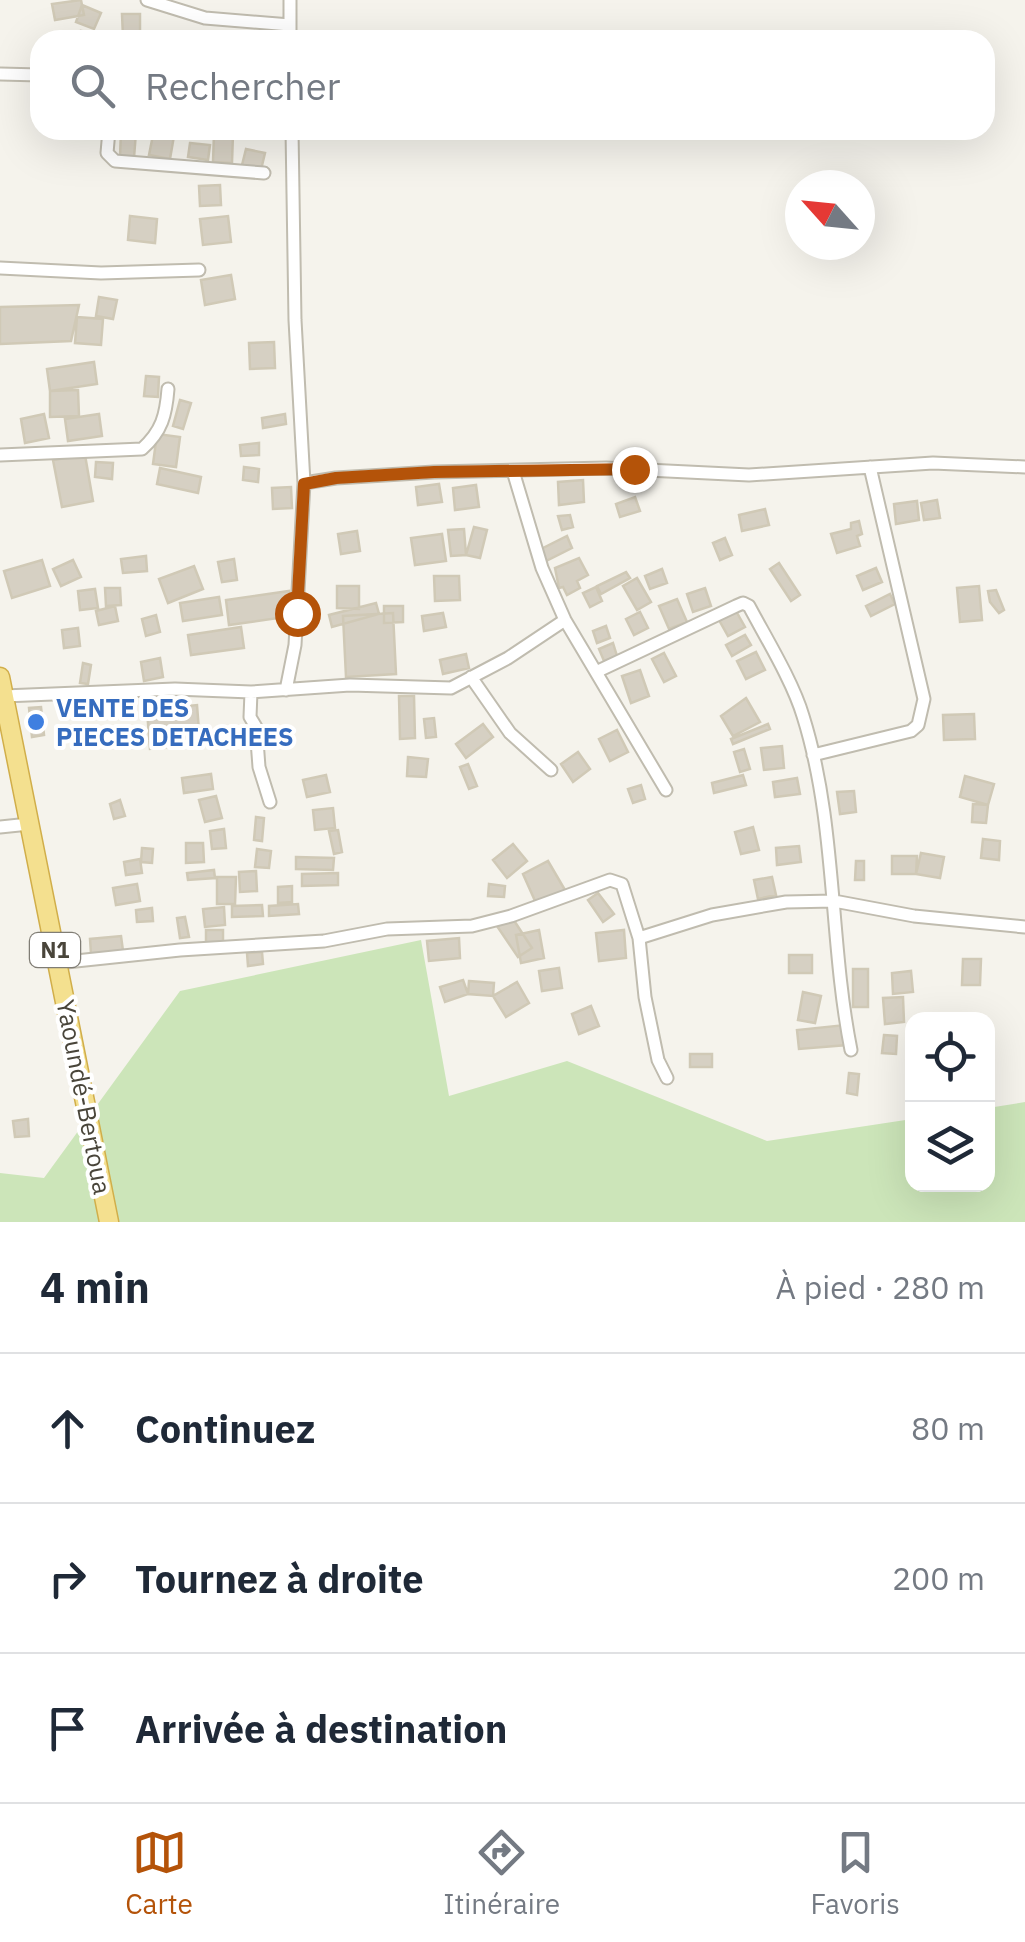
<!DOCTYPE html>
<html lang="fr">
<meta charset="utf-8">
<style>
body{margin:0;font-family:"IBM Plex Sans",sans-serif;background:#f6f6f7;color:#1f2937}
.controls{position:absolute;right:30px;bottom:30px;display:grid;overflow:hidden;border-radius:20px;box-shadow:0 10px 40px #0002}
.controls button{width:90px;height:90px;display:grid;place-items:center;padding:0;border:0;border-bottom:2px solid #e0e1e3;background:#fff;color:#1f2937;font:50px sans-serif}
.compass{position:absolute;left:785px;top:170px;width:90px;height:90px;border-radius:50%;background:#fff;box-shadow:0 10px 40px #0002;rotate:297deg}
.stop{position:absolute;width:30px;height:30px;margin:-22px;border:8px solid #b45309;border-radius:50%;background:#fff}
.stop.end{background:#b45309;border-color:#fff;box-shadow:0 2px 10px #0008}
.list{margin:0;padding:0;list-style:none}
h2{display:flex;justify-content:space-between;align-items:center;height:130px;margin:0;padding:0 40px;font-size:42px}
h2 small{font-size:32px;font-weight:400;color:#747a83}
.list li{display:grid;grid-template-columns:65px 1fr auto;gap:30px;align-items:center;box-sizing:border-box;height:150px;padding:0 40px;border-top:2px solid #e0e1e3}
.list b{display:block;font-size:38px;white-space:nowrap}
.list em{font-size:32px;font-style:normal;color:#747a83}
.icon{flex:none;width:55px;height:55px;fill:none;stroke:currentColor;stroke-width:2;stroke-linecap:round;stroke-linejoin:round}
.map{position:relative;flex:none;width:1025px;height:1222px;overflow:hidden}
.search{position:absolute;background:#fff;box-shadow:0 10px 40px #0002;left:30px;right:30px;top:30px;height:110px;display:flex;align-items:center;gap:25px;box-sizing:border-box;padding:0 35px;border-radius:30px;color:#747a83;font-size:38px}
.sheet{height:580px;background:#fff}
nav{display:flex;justify-content:space-around;align-items:center;box-sizing:border-box;height:140px;border-top:2px solid #e0e1e3;background:#fff;font-size:28px;color:#747a83}
nav a{display:grid;justify-items:center;gap:5px}
nav .on{color:#b45309}
.map>svg:first-child{display:block}
.green{fill:#cce5b9}
.building{fill:#d6d0c3;stroke:#d0c9b6;stroke-width:2.5}
.lines{fill:none;stroke-linecap:round;stroke-linejoin:round}
.minor-casing{stroke:#c0bcaf;stroke-width:15}
.trunk-casing{stroke:#d1ae4a;stroke-width:21}
.minor{stroke:#fff;stroke-width:11}
.trunk{stroke:#f4e08f;stroke-width:18}
.route{stroke:#b45309;stroke-width:12}
.shop-dot{fill:#3f7fe0;stroke:#fff;stroke-width:4}
.labels{text-anchor:middle;stroke-width:8;stroke-linejoin:round;paint-order:stroke}
.shield{fill:#fff;stroke:#807d75;stroke-width:2.5}
.shield-label{font-size:22px;font-weight:bold;fill:#49453a}
.shop-label{font-size:25px;font-weight:bold;fill:#366cbe;stroke:#fff;text-anchor:start}
.street-label{font-size:25px;fill:#49453a;stroke:#fff}
</style>
<div class="map">
<svg width="1025" height="1222" viewBox="0 0 1025 1222">
<rect width="100%" height="100%" fill="#f5f3ec"/>
<path class="green" d="M 421,940 L 449,1096 L 567,1061 L 767,1141 L 912,1119 L 912,1184 L 988,1184 L 988,1108 L 1025,1102 L 1025,1222 L 0,1222 L 0,1173 L 44,1178 L 180,991 Z"/>
<path class="building" d="M 81,0 L 84,15 L 55,20 L 52,4 Z
M 82,5 L 101,13 L 94,29 L 76,22 Z
M 122,14 L 140,14 L 140,36 L 123,37 Z
M 81,31 L 123,37 L 122,40 L 80,40 Z
M 154,130 L 175,130 L 170,159 L 149,155 Z
M 121,131 L 136,132 L 134,158 L 120,157 Z
M 214,133 L 233,134 L 232,163 L 213,162 Z
M 190,143 L 210,145 L 208,160 L 188,157 Z
M 246,149 L 265,153 L 260,174 L 241,169 Z
M 220,185 L 221,205 L 200,206 L 199,186 Z
M 130,216 L 157,219 L 155,243 L 128,240 Z
M 228,216 L 231,242 L 203,245 L 200,219 Z
M 231,275 L 235,299 L 205,305 L 201,280 Z
M 99,297 L 117,300 L 113,319 L 96,316 Z
M 79,305 L 71,341 L 0,344 L 0,307 Z
M 77,317 L 103,319 L 101,345 L 75,343 Z
M 274,342 L 275,368 L 250,369 L 249,343 Z
M 94,362 L 97,384 L 50,391 L 47,369 Z
M 146,376 L 159,377 L 158,397 L 144,396 Z
M 78,390 L 79,416 L 50,417 L 50,391 Z
M 180,400 L 191,403 L 183,429 L 173,426 Z
M 44,414 L 49,438 L 25,443 L 21,419 Z
M 99,414 L 102,436 L 68,441 L 65,419 Z
M 285,414 L 286,424 L 263,428 L 262,418 Z
M 157,434 L 180,437 L 176,467 L 153,464 Z
M 259,443 L 259,455 L 241,456 L 240,445 Z
M 85,455 L 93,501 L 62,507 L 53,460 Z
M 96,462 L 113,463 L 112,479 L 95,477 Z
M 244,467 L 259,469 L 258,482 L 243,480 Z
M 160,468 L 201,477 L 198,493 L 157,484 Z
M 583,480 L 584,502 L 559,505 L 558,482 Z
M 439,484 L 442,502 L 418,505 L 416,487 Z
M 476,485 L 479,507 L 455,510 L 453,488 Z
M 291,487 L 292,508 L 273,509 L 272,488 Z
M 635,497 L 640,511 L 620,517 L 616,504 Z
M 937,500 L 940,518 L 924,520 L 921,503 Z
M 917,501 L 919,520 L 896,524 L 894,504 Z
M 765,509 L 769,525 L 742,531 L 739,515 Z
M 570,515 L 573,527 L 562,530 L 558,516 Z
M 859,521 L 862,534 L 857,536 L 860,546 L 837,553 L 831,534 L 851,529 L 851,523 Z
M 474,527 L 487,530 L 480,558 L 466,555 Z
M 464,529 L 466,555 L 451,556 L 448,530 Z
M 357,531 L 360,551 L 341,554 L 338,534 Z
M 442,534 L 446,561 L 415,565 L 411,538 Z
M 567,536 L 572,548 L 546,561 L 541,549 Z
M 725,538 L 732,555 L 720,560 L 713,543 Z
M 146,556 L 147,571 L 123,573 L 121,559 Z
M 579,558 L 588,575 L 577,581 L 580,588 L 567,595 L 563,587 L 559,588 L 555,568 Z
M 234,559 L 237,580 L 222,582 L 218,562 Z
M 42,560 L 50,586 L 12,598 L 4,571 Z
M 73,560 L 81,577 L 61,586 L 53,569 Z
M 779,563 L 800,595 L 791,601 L 770,569 Z
M 194,566 L 203,589 L 168,603 L 159,579 Z
M 876,568 L 882,582 L 863,590 L 857,576 Z
M 662,569 L 667,583 L 650,589 L 645,576 Z
M 626,572 L 630,578 L 601,594 L 597,586 Z
M 434,576 L 459,576 L 460,600 L 435,601 Z
M 637,578 L 651,602 L 637,610 L 623,586 Z
M 337,586 L 359,586 L 359,609 L 337,608 Z
M 979,586 L 982,620 L 960,622 L 957,588 Z
M 596,587 L 602,601 L 590,607 L 583,593 Z
M 105,588 L 120,588 L 121,605 L 106,606 Z
M 705,588 L 711,606 L 693,612 L 687,594 Z
M 95,589 L 98,608 L 80,610 L 78,591 Z
M 996,590 L 1004,610 L 999,613 L 990,602 L 988,591 Z
M 289,591 L 292,616 L 229,625 L 226,600 Z
M 890,594 L 895,604 L 871,616 L 866,606 Z
M 219,597 L 222,615 L 183,621 L 180,603 Z
M 677,599 L 687,622 L 669,629 L 659,606 Z
M 376,603 L 379,614 L 332,627 L 329,615 Z
M 115,606 L 118,621 L 99,625 L 96,611 Z
M 384,606 L 403,606 L 403,622 L 384,623 Z
M 736,611 L 745,627 L 728,636 L 719,620 Z
M 640,612 L 648,628 L 634,635 L 626,619 Z
M 393,613 L 396,674 L 346,677 L 343,616 Z
M 443,613 L 446,627 L 424,631 L 422,616 Z
M 156,615 L 160,632 L 146,636 L 142,619 Z
M 606,626 L 610,638 L 597,643 L 593,631 Z
M 241,627 L 244,648 L 191,655 L 188,635 Z
M 78,628 L 80,646 L 64,648 L 62,630 Z
M 745,635 L 751,645 L 732,656 L 726,645 Z
M 613,643 L 617,656 L 604,661 L 599,649 Z
M 756,652 L 765,670 L 746,679 L 737,661 Z
M 664,653 L 676,676 L 664,682 L 652,659 Z
M 466,654 L 469,668 L 443,674 L 440,660 Z
M 160,658 L 163,677 L 144,681 L 141,662 Z
M 83,663 L 91,665 L 88,684 L 80,683 Z
M 640,670 L 649,696 L 631,703 L 622,676 Z
M 399,696 L 414,696 L 415,738 L 400,739 Z
M 746,698 L 760,722 L 733,736 L 721,716 Z
M 197,705 L 200,744 L 150,749 L 147,710 Z
M 41,707 L 44,735 L 32,737 L 29,708 Z
M 974,714 L 975,739 L 944,740 L 943,715 Z
M 434,718 L 436,737 L 426,738 L 424,719 Z
M 483,724 L 493,737 L 466,758 L 456,744 Z
M 768,724 L 770,729 L 733,744 L 731,739 Z
M 617,730 L 628,752 L 610,761 L 599,739 Z
M 782,746 L 784,768 L 764,770 L 761,748 Z
M 744,749 L 750,769 L 740,772 L 734,752 Z
M 578,752 L 590,769 L 573,782 L 561,764 Z
M 408,757 L 428,759 L 426,777 L 407,776 Z
M 468,764 L 477,786 L 469,789 L 460,767 Z
M 211,774 L 213,789 L 184,793 L 182,778 Z
M 326,775 L 330,792 L 307,797 L 303,780 Z
M 743,775 L 746,785 L 714,793 L 712,783 Z
M 965,776 L 994,784 L 988,805 L 960,797 Z
M 797,778 L 800,794 L 775,797 L 773,782 Z
M 641,785 L 645,799 L 633,803 L 628,789 Z
M 854,791 L 856,812 L 840,814 L 837,792 Z
M 216,796 L 222,818 L 205,822 L 199,800 Z
M 120,800 L 125,816 L 114,819 L 110,804 Z
M 973,804 L 988,805 L 986,823 L 972,822 Z
M 333,808 L 335,828 L 315,830 L 313,810 Z
M 256,817 L 264,818 L 262,841 L 254,840 Z
M 753,827 L 759,850 L 741,854 L 735,832 Z
M 224,829 L 226,848 L 212,849 L 210,831 Z
M 338,830 L 342,852 L 334,854 L 329,831 Z
M 983,839 L 1000,841 L 999,860 L 981,858 Z
M 186,843 L 203,843 L 204,862 L 186,863 Z
M 513,844 L 527,861 L 507,878 L 493,860 Z
M 799,846 L 801,862 L 777,865 L 776,848 Z
M 142,848 L 153,849 L 152,863 L 141,862 Z
M 257,849 L 271,851 L 269,868 L 255,867 Z
M 921,853 L 944,857 L 940,878 L 916,874 Z
M 892,856 L 917,856 L 916,874 L 892,874 Z
M 296,857 L 334,858 L 333,870 L 296,869 Z
M 140,859 L 142,873 L 126,875 L 124,862 Z
M 548,861 L 565,890 L 536,903 L 523,874 Z
M 856,861 L 864,861 L 864,880 L 855,880 Z
M 214,870 L 215,878 L 188,880 L 187,873 Z
M 256,871 L 257,891 L 240,892 L 239,872 Z
M 338,873 L 338,885 L 302,886 L 302,874 Z
M 217,877 L 236,877 L 235,904 L 217,904 Z
M 772,877 L 776,895 L 758,899 L 754,880 Z
M 137,884 L 140,901 L 116,905 L 113,888 Z
M 489,884 L 505,886 L 504,897 L 488,896 Z
M 292,886 L 292,902 L 278,903 L 278,887 Z
M 598,893 L 614,914 L 603,922 L 588,900 Z
M 298,904 L 299,914 L 269,916 L 269,906 Z
M 262,905 L 263,916 L 232,917 L 232,906 Z
M 224,907 L 225,925 L 205,927 L 203,909 Z
M 152,908 L 153,921 L 137,922 L 136,910 Z
M 185,917 L 189,937 L 180,938 L 177,918 Z
M 513,919 L 532,948 L 518,957 L 497,926 Z
M 206,930 L 223,930 L 223,943 L 206,943 Z
M 539,930 L 544,958 L 521,963 L 516,935 Z
M 624,930 L 626,958 L 599,961 L 596,933 Z
M 121,936 L 123,951 L 91,954 L 90,939 Z
M 459,938 L 460,958 L 429,961 L 427,941 Z
M 262,952 L 263,964 L 248,966 L 247,953 Z
M 789,955 L 812,955 L 812,973 L 789,973 Z
M 963,959 L 981,959 L 980,985 L 962,985 Z
M 559,968 L 562,988 L 542,991 L 539,971 Z
M 853,969 L 868,969 L 868,1007 L 853,1007 Z
M 911,971 L 913,992 L 893,994 L 892,973 Z
M 463,980 L 468,994 L 445,1002 L 440,987 Z
M 469,981 L 494,983 L 493,996 L 468,994 Z
M 517,982 L 529,1003 L 506,1017 L 493,996 Z
M 803,992 L 821,996 L 815,1023 L 798,1020 Z
M 903,997 L 904,1022 L 885,1024 L 883,998 Z
M 591,1006 L 599,1026 L 579,1034 L 572,1014 Z
M 845,1025 L 847,1045 L 799,1049 L 797,1030 Z
M 884,1035 L 897,1036 L 896,1054 L 882,1053 Z
M 690,1054 L 712,1054 L 712,1067 L 690,1067 Z
M 849,1073 L 859,1074 L 857,1095 L 847,1093 Z
M 28,1119 L 29,1136 L 15,1137 L 13,1121 Z"/>
<g class="lines">
<g class="minor-casing">
<path id="minor" d="M 147,0 L 205,18 L 290,25
M 290,0 L 290,40
M 0,74 L 40,75
M 109,130 L 107,153 L 115,161 L 264,173
M 292,130 L 295,320 L 304,483
M 0,268 L 101,273 L 199,270
M 0,455 L 142,449 C 162,431 166,415 168,389
M 513,471 L 542,568 L 565,620 L 666,790
M 596,672 L 736,606 L 743,603 L 749,606 C 766,638 793,682 803,716 C 837,824 829,940 851,1050
M 471,677 L 510,733 L 551,770
M 286,690 L 295,645 L 304,483 L 336,478 L 434,472 L 606,468 L 749,475 L 933,463 L 1025,467
M 251,692 L 250,717 L 256,727 L 259,767 L 270,802
M 4,696 L 175,689 L 251,692 L 350,685 L 451,688 L 508,658 L 565,620
M 813,755 L 911,731 L 918,725 L 924,699 L 870,467
M 0,827 L 29,824
M 639,938 L 712,915 L 786,902 L 834,901 L 914,916 L 1025,927
M 57,963 L 180,950 L 324,941 L 387,929 L 472,926 L 511,916 L 610,880 L 622,884 L 639,938 L 645,997 L 658,1060 L 667,1078"/>
</g>
<g class="trunk-casing">
<path id="trunk" d="M 0,677 L 109,1222"/>
</g>
<use href="#minor" class="minor"/>
<use href="#trunk" class="trunk"/>
</g>
<g class="lines">
<path class="route" d="M 297,613 L 304,484 L 336,478 L 434,472 L 634,469"/>
</g>
<circle class="shop-dot" cx="36" cy="722" r="10"/>
<g class="labels">
<rect class="shield" x="30" y="933" width="50" height="34" rx="8"/>
<g class="shield-label">
<text x="55" y="958">N1</text>
</g>
<g class="shop-label">
<text x="56" y="717">VENTE DES<tspan x="56" dy="29">PIECES DETACHEES</tspan></text>
</g>
<g class="street-label">
<text transform="translate(84 1097) rotate(79)" y="9">Yaoundé-Bertoua</text>
</g>
</g>
</svg>
<div class="controls">
<button><svg class="icon" aria-label="locate" viewBox="0 0 24 24"><circle cx="12" cy="12" r="6"/><path d="M12 2v4M12 18v4M2 12h4M18 12h4"/></svg></button>
<button><svg class="icon" aria-label="layers" viewBox="0 0 24 24"><path d="M12 4l9 5-9 5-9-5zM3 14l9 5 9-5"/></svg></button>
</div>
<svg class="compass" viewBox="-18 -18 36 36"><path d="M0-13l5 13h-10z" fill="#e53935"/><path d="M0 13l5-13h-10z" fill="#747a83"/></svg>
<div class="stop" style="left:297px;top:613px"></div>
<div class="stop end" style="left:634px;top:469px"></div>
<div class="search"><svg class="icon" aria-label="search" viewBox="0 0 24 24"><circle cx="10" cy="10" r="6"/><path d="M15 15l6 6"/></svg>Rechercher</div>
</div>
<section class="sheet">
<h2>4 min<small>À pied · 280 m</small></h2>
<ul class="list">
<li><svg class="icon" aria-label="ahead" viewBox="0 0 24 24"><path d="M12 20V5M6 11l6-6 6 6"/></svg><div><b>Continuez</b></div><em>80 m</em></li>
<li><svg class="icon" aria-label="right" viewBox="0 0 24 24"><path d="M7 20v-9h11M14 6l5 5-5 5"/></svg><div><b>Tournez à droite</b></div><em>200 m</em></li>
<li><svg class="icon" aria-label="arrive" viewBox="0 0 24 24"><path d="M6 21V4h12l-3 4 3 4H6"/></svg><div><b>Arrivée à destination</b></div></li>
</ul>
</section>
<nav>
<a class="on"><svg class="icon" aria-label="map" viewBox="0 0 24 24"><path d="M3 6l6-2 6 2 6-2v14l-6 2-6-2-6 2zM9 4v14M15 6v14"/></svg>Carte</a>
<a><svg class="icon" aria-label="directions" viewBox="0 0 24 24"><path d="M12 3l9 9-9 9-9-9zM9 14v-3h6M13 9l2 2-2 2"/></svg>Itinéraire</a>
<a><svg class="icon" aria-label="saved" viewBox="0 0 24 24"><path d="M7 4h10v16l-5-4-5 4z"/></svg>Favoris</a>
</nav>
